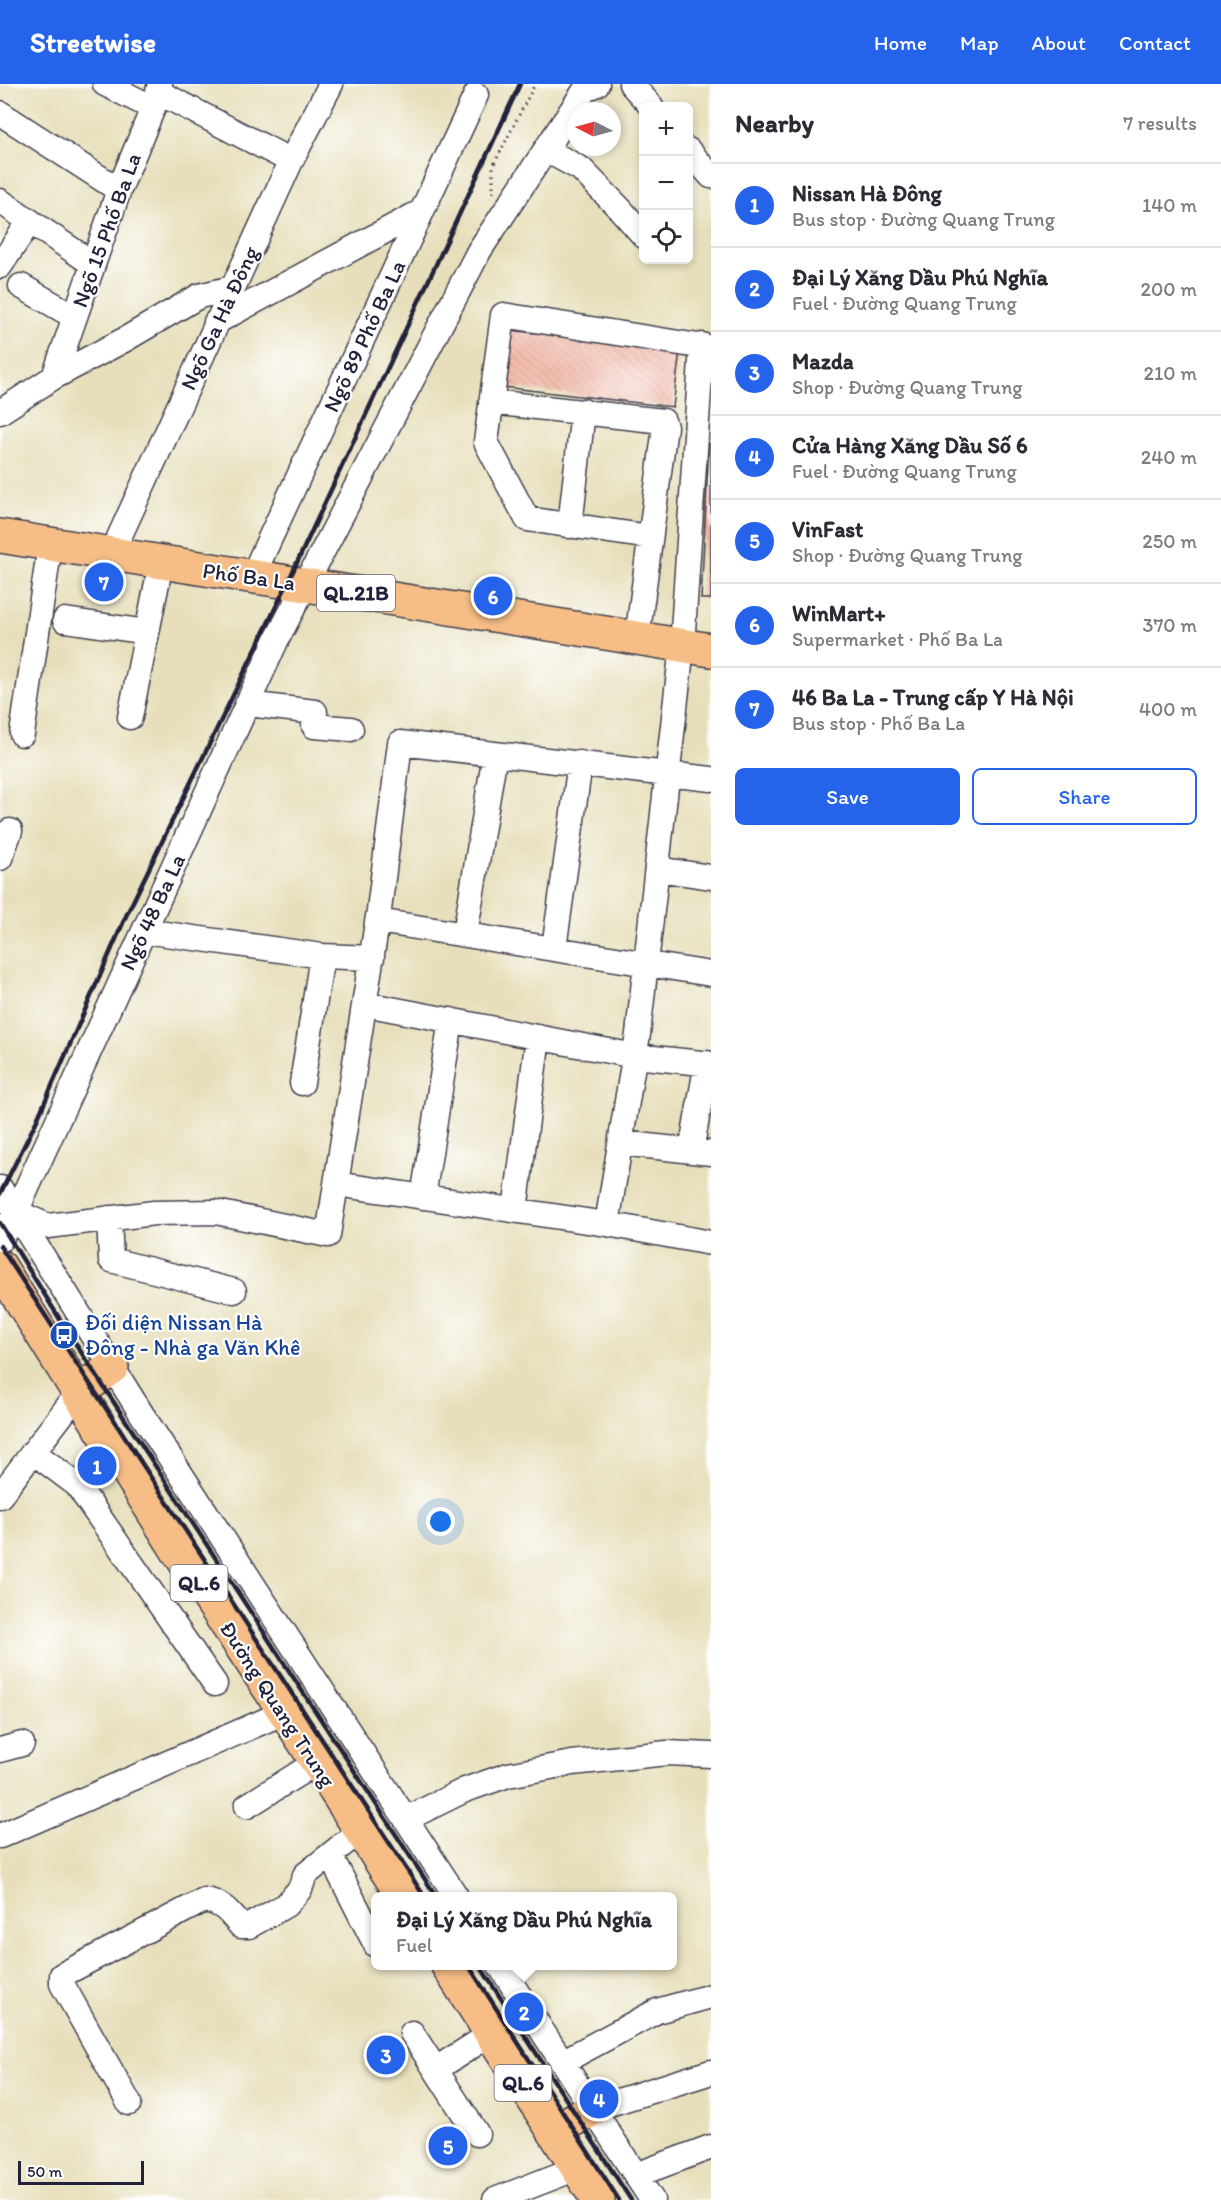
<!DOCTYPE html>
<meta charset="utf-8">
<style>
body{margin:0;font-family:Itim,sans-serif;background:#f7f7f7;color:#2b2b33}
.controls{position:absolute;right:18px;top:18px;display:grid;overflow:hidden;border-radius:9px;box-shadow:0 3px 9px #0003}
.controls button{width:54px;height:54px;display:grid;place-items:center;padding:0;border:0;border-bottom:2px solid #e1e1e2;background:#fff;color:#2b2b33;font:30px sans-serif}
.compass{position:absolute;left:567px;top:18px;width:54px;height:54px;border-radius:50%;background:#fff;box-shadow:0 3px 9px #0003;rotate:276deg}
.scale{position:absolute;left:18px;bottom:15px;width:126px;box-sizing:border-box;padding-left:6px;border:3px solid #22223b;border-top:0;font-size:16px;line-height:21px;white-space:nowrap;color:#22223b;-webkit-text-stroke:4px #fff;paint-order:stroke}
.you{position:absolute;left:441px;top:1438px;width:21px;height:21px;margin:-15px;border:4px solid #fff;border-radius:50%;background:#1a73e8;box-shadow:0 0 0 9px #1a73e833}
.badge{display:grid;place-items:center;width:39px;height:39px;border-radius:50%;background:#2563eb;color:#fff;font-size:20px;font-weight:700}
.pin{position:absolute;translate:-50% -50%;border:3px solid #fff;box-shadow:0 2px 6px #0006}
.popup{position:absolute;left:371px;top:1808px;width:306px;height:78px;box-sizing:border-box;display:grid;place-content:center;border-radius:9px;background:#fff;filter:drop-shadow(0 2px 4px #0005);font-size:20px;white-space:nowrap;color:#7c7c81}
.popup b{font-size:22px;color:#2b2b33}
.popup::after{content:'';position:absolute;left:50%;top:100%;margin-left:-12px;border:12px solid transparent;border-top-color:#fff}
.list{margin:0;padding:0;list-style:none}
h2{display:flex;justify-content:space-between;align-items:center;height:78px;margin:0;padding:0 24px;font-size:26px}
h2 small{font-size:20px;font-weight:400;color:#7c7c81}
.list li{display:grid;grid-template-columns:39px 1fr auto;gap:18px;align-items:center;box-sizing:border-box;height:84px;padding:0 24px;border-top:2px solid #e1e1e2}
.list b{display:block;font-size:22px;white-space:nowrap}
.list p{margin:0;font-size:20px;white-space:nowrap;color:#7c7c81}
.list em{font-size:20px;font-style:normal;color:#7c7c81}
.actions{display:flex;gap:12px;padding:18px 24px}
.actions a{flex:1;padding:14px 0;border:2px solid #2563eb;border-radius:9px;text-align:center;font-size:21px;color:#2563eb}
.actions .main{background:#2563eb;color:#fff}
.icon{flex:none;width:33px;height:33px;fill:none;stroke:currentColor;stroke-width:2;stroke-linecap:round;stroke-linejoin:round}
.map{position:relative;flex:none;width:711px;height:2116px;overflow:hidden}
header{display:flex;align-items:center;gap:36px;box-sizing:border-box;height:84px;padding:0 30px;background:#2563eb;color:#fff}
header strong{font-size:28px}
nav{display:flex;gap:33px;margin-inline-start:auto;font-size:21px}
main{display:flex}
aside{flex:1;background:#fff}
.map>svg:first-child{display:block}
.building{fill:url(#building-back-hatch)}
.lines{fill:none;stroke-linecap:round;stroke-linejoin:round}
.minor-casing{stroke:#403e4e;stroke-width:27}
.highway-casing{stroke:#403e4e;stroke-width:36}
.path{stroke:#403e4e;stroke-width:3;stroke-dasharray:1.5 4.5;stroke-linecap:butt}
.minor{stroke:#fff;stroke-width:24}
.highway{stroke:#f6be86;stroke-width:33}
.rail{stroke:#22223b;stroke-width:4.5}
.labels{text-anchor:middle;stroke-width:4.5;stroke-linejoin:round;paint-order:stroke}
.shield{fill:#fff;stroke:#646476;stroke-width:1.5}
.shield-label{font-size:21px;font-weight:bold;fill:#22223b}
.street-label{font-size:22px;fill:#22223b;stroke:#fff}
.transit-label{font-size:22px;fill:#164399;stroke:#fff;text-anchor:start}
</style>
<header>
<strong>Streetwise</strong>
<nav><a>Home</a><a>Map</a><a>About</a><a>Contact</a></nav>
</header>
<main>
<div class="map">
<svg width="711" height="2116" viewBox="0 0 711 2116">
<defs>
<pattern id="building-back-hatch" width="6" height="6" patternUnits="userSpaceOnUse" patternTransform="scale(1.5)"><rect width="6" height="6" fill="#f2b3a1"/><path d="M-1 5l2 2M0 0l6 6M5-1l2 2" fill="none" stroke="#cf9a8c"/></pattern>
</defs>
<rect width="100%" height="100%" fill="#fff"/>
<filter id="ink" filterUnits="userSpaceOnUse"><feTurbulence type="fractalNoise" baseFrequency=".0167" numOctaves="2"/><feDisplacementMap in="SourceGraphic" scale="12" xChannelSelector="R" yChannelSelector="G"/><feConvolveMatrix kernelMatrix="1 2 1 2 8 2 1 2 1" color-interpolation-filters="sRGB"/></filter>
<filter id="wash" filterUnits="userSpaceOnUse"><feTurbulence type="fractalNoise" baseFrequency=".008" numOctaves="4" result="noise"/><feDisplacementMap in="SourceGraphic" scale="24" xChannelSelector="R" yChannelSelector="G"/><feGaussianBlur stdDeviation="1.35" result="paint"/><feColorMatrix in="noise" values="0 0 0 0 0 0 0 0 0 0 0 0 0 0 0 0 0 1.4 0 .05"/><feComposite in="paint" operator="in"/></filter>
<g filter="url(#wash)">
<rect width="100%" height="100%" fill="#e7dfbb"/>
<g id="blocks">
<path class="building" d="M 509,246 L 680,266 L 673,323 L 503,303 Z
M 709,360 L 711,360 L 711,515 L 701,515 Z"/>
</g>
</g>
<g filter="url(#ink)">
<use href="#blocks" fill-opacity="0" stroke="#403e4e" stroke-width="1.5"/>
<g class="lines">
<g class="minor-casing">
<path id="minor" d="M 105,0 L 153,24
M 631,0 L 651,22
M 158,8 L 291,77
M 0,29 L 119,106
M 546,66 L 581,85 L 621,126 L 644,152
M 688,66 L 711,92
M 0,117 L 93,180
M 0,182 L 30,137
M 21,202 L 75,233
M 216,238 L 422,127
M 54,293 L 119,106 L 153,24 L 160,0
M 491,318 L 663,337 L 665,343 L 637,555
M 0,328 L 54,293 L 124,256 L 199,212 L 233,204
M 570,442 L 583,327
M 650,453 L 527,435 L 486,358 L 503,231 L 711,264
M 111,471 L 291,77 L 331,0
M 252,493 L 476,11
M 65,536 L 147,548
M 247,620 L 315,628 L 314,642 L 351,645
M 130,633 L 161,479
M 22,650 L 50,461
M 0,774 L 10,747
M 657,785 L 711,793
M 378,837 L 711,890
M 144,847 L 322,872
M 465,850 L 495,670
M 554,864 L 580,679
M 365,920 L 635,972 L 711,980
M 302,999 L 322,872 L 372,874
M 621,1059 L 711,1069
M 691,1067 L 707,979
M 336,1100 L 607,1140 L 711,1159
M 0,1104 L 141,1329 L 456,1812
M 423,1113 L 451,936
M 515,1126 L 538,953
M 16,1128 L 48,1142 L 154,1129 L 216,1128 L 328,1151 L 379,826 L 400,659 L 711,695
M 109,1134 L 111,1176 L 234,1207
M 607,1140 L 638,950 L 682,562 L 702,261
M 0,1156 L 16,1128 L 276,557 L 479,167 L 585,6 L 597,0
M 33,1368 L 77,1401 L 215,1600
M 0,1412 L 78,1309
M 0,1666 L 22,1660
M 247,1722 L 317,1678
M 406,1735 L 465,1706 L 508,1691 L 572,1679 L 667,1669 L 711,1671
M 0,1752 L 285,1628
M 330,1771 L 376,1861
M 500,1882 L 652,2116
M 412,1949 L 477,2050
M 562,1978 L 657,1927 L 711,1912
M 436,1985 L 491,1950
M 129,2019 L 62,1900 L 62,1891 L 204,1816 C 222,1818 230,1829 241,1842 L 249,1842 L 286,1821 L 300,1805 L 305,1791 L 361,1746
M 593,2025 L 711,1988
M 636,2091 L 711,2063
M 495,2116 L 577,2084"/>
</g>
<g class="highway-casing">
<path id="highway" d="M 0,452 L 711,566
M 0,1183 L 176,1464 L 285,1628 L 403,1812
M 78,1309 L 112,1283
M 448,1882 L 598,2116
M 554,2047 L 593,2025"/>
</g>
<path class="path" d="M 493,109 L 493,82 L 535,0"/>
<use href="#minor" class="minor"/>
<use href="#highway" class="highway"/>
<path class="rail" d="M 0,1110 L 37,1036 L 126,832 L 288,498 L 520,0
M 0,1139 L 66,1245 L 436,1812
M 0,1162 L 424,1812
M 469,1882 L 619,2116
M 480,1882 L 631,2116"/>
</g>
</g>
<defs>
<g id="bus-disc" transform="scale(1.5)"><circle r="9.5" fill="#1a4fb4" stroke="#fff"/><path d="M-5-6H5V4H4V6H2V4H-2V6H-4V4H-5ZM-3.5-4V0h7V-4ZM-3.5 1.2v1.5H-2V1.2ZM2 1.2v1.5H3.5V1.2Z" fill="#fff"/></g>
</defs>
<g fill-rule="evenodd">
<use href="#bus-disc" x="64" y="1251"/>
</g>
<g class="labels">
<g class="shield">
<rect x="317" y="491" width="78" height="36" rx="4.5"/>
<rect x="170.5" y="1481" width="57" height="36" rx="4.5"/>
<rect x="494.5" y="1981" width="57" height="36" rx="4.5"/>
</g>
<g class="shield-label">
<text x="356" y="516">QL.21B</text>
<text x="199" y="1506">QL.6</text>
<text x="523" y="2006">QL.6</text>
</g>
<g class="street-label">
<text transform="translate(106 146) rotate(-70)" y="8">Ngõ 15 Phố Ba La</text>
<text transform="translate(219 234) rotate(-65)" y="8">Ngõ Ga Hà Đông</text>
<text transform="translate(364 252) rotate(-65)" y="8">Ngõ 89 Phố Ba La</text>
<text transform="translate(249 492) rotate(8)" y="8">Phố Ba La</text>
<text transform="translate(152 828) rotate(-65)" y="8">Ngõ 48 Ba La</text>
<text transform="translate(278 1620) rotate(57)" y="8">Đường Quang Trung</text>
</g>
<g class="transit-label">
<text x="85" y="1246">Đối diện Nissan Hà<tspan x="85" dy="25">Đông - Nhà ga Văn Khê</tspan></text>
</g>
</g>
</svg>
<div class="controls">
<button>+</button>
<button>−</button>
<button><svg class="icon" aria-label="locate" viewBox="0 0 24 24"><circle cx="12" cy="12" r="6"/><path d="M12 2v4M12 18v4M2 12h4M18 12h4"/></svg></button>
</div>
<svg class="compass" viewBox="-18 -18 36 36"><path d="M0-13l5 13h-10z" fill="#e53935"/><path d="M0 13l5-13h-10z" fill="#7c7c81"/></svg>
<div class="scale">50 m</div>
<div class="you"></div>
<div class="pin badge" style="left:97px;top:1382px">1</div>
<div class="pin badge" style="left:524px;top:1928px">2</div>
<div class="popup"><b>Đại Lý Xăng Dầu Phú Nghĩa</b>Fuel</div>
<div class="pin badge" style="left:386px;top:1971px">3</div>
<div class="pin badge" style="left:599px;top:2015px">4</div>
<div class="pin badge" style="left:448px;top:2062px">5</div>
<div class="pin badge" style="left:493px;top:512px">6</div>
<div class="pin badge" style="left:104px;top:498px">7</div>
</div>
<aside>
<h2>Nearby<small>7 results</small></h2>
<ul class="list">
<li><span class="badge">1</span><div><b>Nissan Hà Đông</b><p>Bus stop · Đường Quang Trung</p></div><em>140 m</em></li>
<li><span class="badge">2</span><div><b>Đại Lý Xăng Dầu Phú Nghĩa</b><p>Fuel · Đường Quang Trung</p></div><em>200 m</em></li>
<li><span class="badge">3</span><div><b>Mazda</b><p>Shop · Đường Quang Trung</p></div><em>210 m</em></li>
<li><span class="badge">4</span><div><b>Cửa Hàng Xăng Dầu Số 6</b><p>Fuel · Đường Quang Trung</p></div><em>240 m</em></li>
<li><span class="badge">5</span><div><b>VinFast</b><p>Shop · Đường Quang Trung</p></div><em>250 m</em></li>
<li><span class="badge">6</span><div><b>WinMart+</b><p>Supermarket · Phố Ba La</p></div><em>370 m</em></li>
<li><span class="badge">7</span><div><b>46 Ba La - Trung cấp Y Hà Nội</b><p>Bus stop · Phố Ba La</p></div><em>400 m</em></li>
</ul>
<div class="actions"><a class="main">Save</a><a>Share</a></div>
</aside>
</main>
